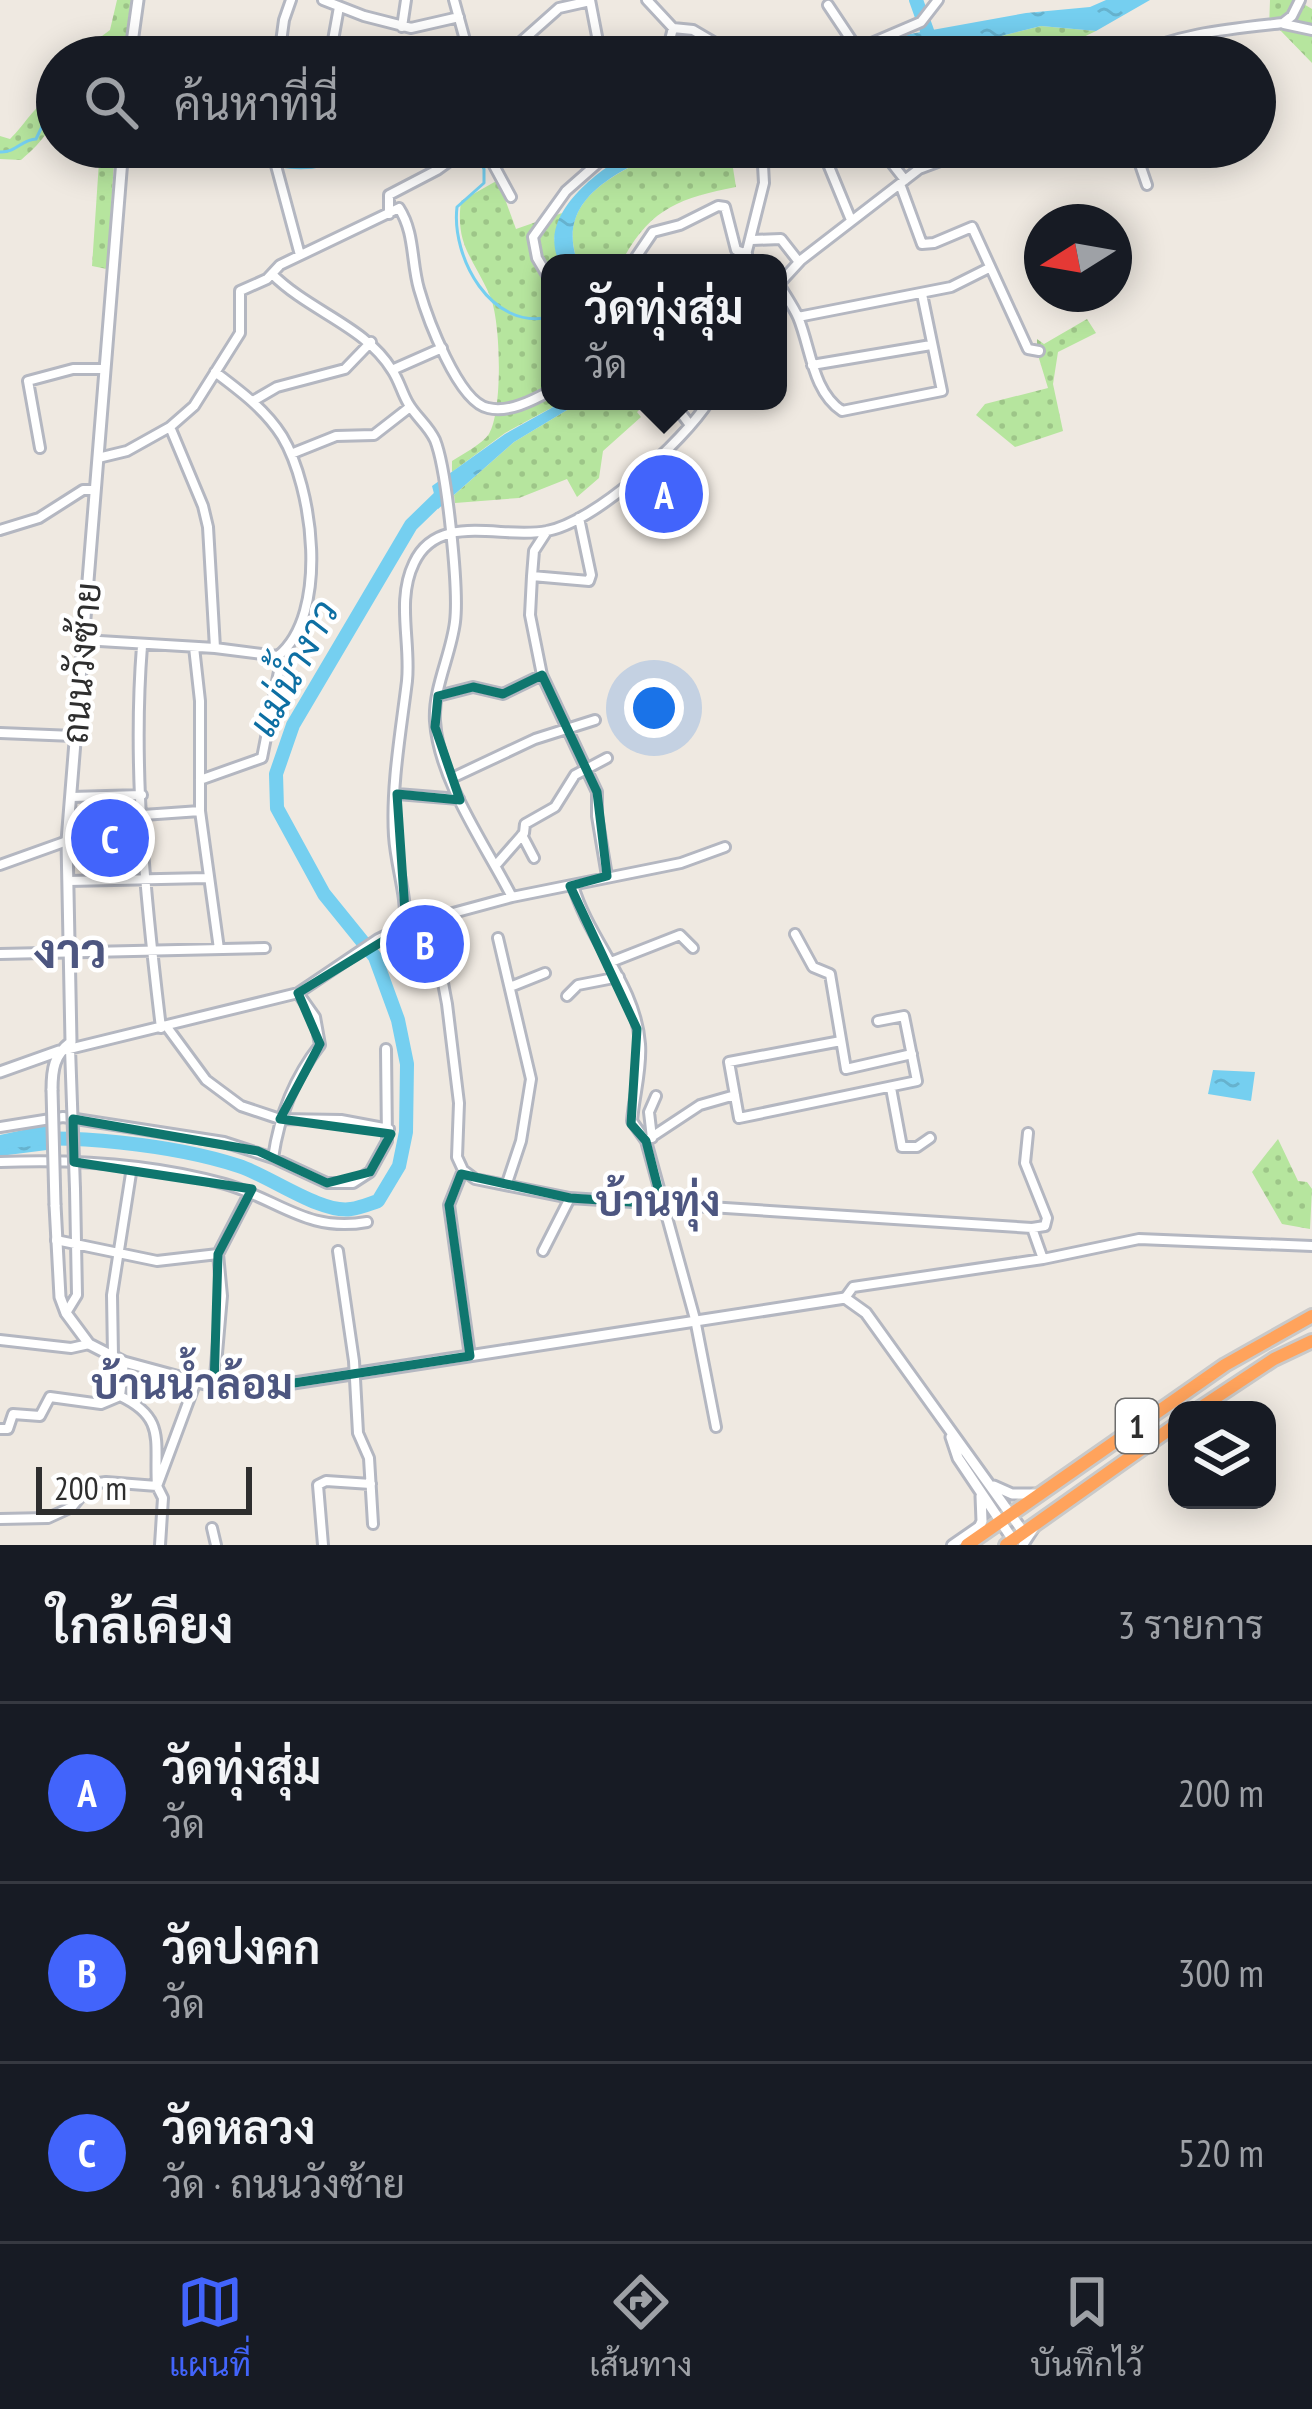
<!DOCTYPE html>
<html lang="th">
<meta charset="utf-8">
<style>
body{margin:0;font-family:"PT Sans Narrow",Sarabun,sans-serif;background:#20242c;color:#f1f3f6}
.controls{position:absolute;right:36px;bottom:36px;display:grid;overflow:hidden;border-radius:24px;box-shadow:0 6px 30px #0003}
.controls button{width:108px;height:108px;display:grid;place-items:center;padding:0;border:0;border-bottom:3px solid #363941;background:#171b24;color:#f1f3f6;font:60px sans-serif}
.compass{position:absolute;left:1024px;top:204px;width:108px;height:108px;border-radius:50%;background:#171b24;box-shadow:0 6px 30px #0003;rotate:259deg}
.scale{position:absolute;left:36px;bottom:30px;width:216px;box-sizing:border-box;padding-left:12px;border:6px solid #2e2e2e;border-top:0;font-size:33px;line-height:42px;white-space:nowrap;color:#2e2e2e;-webkit-text-stroke:9px #fff;paint-order:stroke}
.you{position:absolute;left:654px;top:708px;width:42px;height:42px;margin:-30px;border:9px solid #fff;border-radius:50%;background:#1a73e8;box-shadow:0 0 0 18px #1a73e833}
.badge{display:grid;place-items:center;width:78px;height:78px;border-radius:50%;background:#4264fb;color:#fff;font-size:39px;font-weight:700}
.pin{position:absolute;translate:-50% -50%;border:6px solid #fff;box-shadow:0 3px 12px #0006}
.popup{position:absolute;left:541px;top:254px;width:246px;height:156px;box-sizing:border-box;display:grid;place-content:center;border-radius:24px;background:#171b24;filter:drop-shadow(0 3px 9px #0005);font-size:39px;white-space:nowrap;color:#9ea1a6}
.popup b{font-size:45px;color:#f1f3f6}
.popup::after{content:'';position:absolute;left:50%;top:100%;margin-left:-24px;border:24px solid transparent;border-top-color:#171b24}
.list{margin:0;padding:0;list-style:none}
h2{display:flex;justify-content:space-between;align-items:center;height:156px;margin:0;padding:0 48px;font-size:51px}
h2 small{font-size:39px;font-weight:400;color:#9ea1a6}
.list li{display:grid;grid-template-columns:78px 1fr auto;gap:36px;align-items:center;box-sizing:border-box;height:180px;padding:0 48px;border-top:3px solid #363941}
.list b{display:block;font-size:45px;white-space:nowrap}
.list p{margin:0;font-size:39px;white-space:nowrap;color:#9ea1a6}
.list em{font-size:39px;font-style:normal;color:#9ea1a6}
.icon{flex:none;width:66px;height:66px;fill:none;stroke:currentColor;stroke-width:2;stroke-linecap:round;stroke-linejoin:round}
.map{position:relative;flex:none;width:1312px;height:1545px;overflow:hidden}
.search{position:absolute;background:#171b24;box-shadow:0 6px 30px #0003;left:36px;right:36px;top:36px;height:132px;display:flex;align-items:center;gap:30px;box-sizing:border-box;padding:0 42px;border-radius:66px;color:#9ea1a6;font-size:45px}
.sheet{height:696px;background:#171b24}
nav{display:flex;justify-content:space-around;align-items:center;box-sizing:border-box;height:168px;border-top:3px solid #363941;background:#171b24;font-size:33px;color:#9ea1a6}
nav a{display:grid;justify-items:center;gap:6px}
nav .on{color:#4264fb}
.map>svg:first-child{display:block}
.grass{fill:url(#grass-dots)}
.water{fill:url(#water-ripples)}
.lines{fill:none;stroke-linecap:round;stroke-linejoin:round}
.stream{stroke:#75cff0;stroke-width:3}
.river{stroke:#75cff0;stroke-width:14}
.street-casing{stroke:#b4b7c1;stroke-width:14}
.secondary-casing{stroke:#b4b7c1;stroke-width:15}
.highway-casing{stroke:#c9c9c9;stroke-width:18}
.street{stroke:#fff;stroke-width:8}
.secondary{stroke:#fff;stroke-width:9}
.highway{stroke:#ffa35c;stroke-width:12}
.street-bridge-casing{stroke:#b4b7c1;stroke-width:14;stroke-linecap:butt}
.secondary-bridge-casing{stroke:#b4b7c1;stroke-width:15;stroke-linecap:butt}
.street-bridge{stroke:#fff;stroke-width:8}
.secondary-bridge{stroke:#fff;stroke-width:9}
.marked{fill:none;stroke:#0f766e;stroke-width:9;stroke-linejoin:round}
.labels{text-anchor:middle;stroke-width:9;stroke-linejoin:round;paint-order:stroke}
.shield{fill:#fff;stroke:#6d6d6d;stroke-width:3}
.shield-label{font-size:33px;font-weight:bold;fill:#2e2e2e}
.street-label{font-size:36px;fill:#2e2e2e;stroke:#fff}
.water-label{font-size:39px;font-style:italic;fill:#0d6fa3;stroke:#fff}
.quarter-label{font-size:42px;font-weight:bold;fill:#4d5680;stroke:#fff}
.district-label{font-size:48px;font-weight:bold;fill:#4d5680;stroke:#fff}
</style>
<div class="map">
<svg width="1312" height="1545" viewBox="0 0 1312 1545">
<defs>
<pattern id="grass-dots" width="8" height="8" patternUnits="userSpaceOnUse" patternTransform="scale(3)"><rect width="8" height="8" fill="#b6e59e"/><path d="M2 2h.1M6 6h.1" fill="none" stroke="#9dc588" stroke-width="1.8" stroke-linecap="round"/></pattern>
<pattern id="water-ripples" width="26" height="14" patternUnits="userSpaceOnUse" patternTransform="scale(3)"><rect width="26" height="14" fill="#75cff0"/><path d="M2 4q2-2 4 0t4 0M15 11q2-2 4 0t4 0" fill="none" stroke="#66b2ce"/></pattern>
</defs>
<rect width="100%" height="100%" fill="#efe9e1"/>
<path class="grass" d="M 117,0 L 131,0 L 123,57 L 74,57 L 110,30 Z
M 1270,0 L 1297,0 L 1312,9 L 1312,63 L 1279,29 L 1269,29 Z
M 1041,26 L 1096,31 L 1042,57 L 918,57 Z
M 57,95 C 57,125 44,140 21,160 L 0,159 L 0,136 L 10,139 C 26,124 37,100 57,95 Z
M 100,147 L 115,147 L 107,269 L 92,266 Z
M 671,147 L 760,147 L 760,150 L 733,168 L 736,187 C 679,198 649,209 621,263 L 578,263 C 553,196 622,171 671,147 Z
M 498,180 L 516,229 L 562,213 L 554,238 L 560,263 L 550,263 L 550,401 L 564,401 L 505,433 L 452,472 L 452,461 C 463,454 482,444 489,434 C 503,411 501,320 490,296 C 474,258 455,247 461,201 Z
M 1087,319 L 1096,333 L 1058,352 L 1053,384 L 1063,431 L 1015,447 L 976,415 L 985,404 L 1048,388 L 1037,352 L 1037,339 L 1044,344 Z
M 582,401 L 640,401 L 643,406 L 637,412 L 641,417 L 603,451 L 599,478 L 577,497 L 567,479 L 519,498 L 455,503 L 454,495 L 514,442 Z
M 1278,1139 L 1298,1181 L 1307,1182 L 1312,1189 L 1310,1229 L 1282,1224 L 1252,1172 Z"/>
<path class="water" d="M 1106,0 L 1150,0 L 1096,31 L 1041,26 L 918,57 L 859,57 L 910,34 L 1026,13 L 1090,7 Z
M 640,147 L 671,147 C 622,170 553,197 578,263 L 560,263 C 534,214 603,166 640,147 Z
M 564,401 L 582,401 L 514,442 L 438,509 L 432,486 L 505,434 Z
M 1213,1070 L 1255,1072 L 1251,1101 L 1208,1094 Z
M 46,1125 L 47,1150 L 0,1156 L 0,1135 Z"/>
<g class="lines">
<path class="stream" d="M 184,147 C 209,174 237,165 271,164
M 473,148 L 484,169 L 484,183 L 457,207 C 451,257 491,331 550,317
M 0,152 C 16,153 22,139 36,139 L 48,114 L 57,110
M 280,166 C 311,171 334,166 359,147"/>
<path class="river" d="M 916,0 L 931,42
M 0,1143 C 63,1131 178,1146 239,1166 C 270,1176 321,1214 351,1209 C 360,1208 369,1204 378,1201 L 399,1166 L 406,1132 L 407,1064 L 398,1020 L 375,957 L 324,894 L 277,808 L 276,774 L 293,725 L 411,525 L 447,490"/>
<g class="street-casing">
<path id="street" d="M 323,0 L 364,16 L 411,28 L 459,17
M 454,0 L 465,40 L 485,57
M 590,0 L 601,57
M 647,0 L 673,28 L 693,30 L 739,57
M 828,5 L 856,47
M 1284,24 L 1312,30
M 402,27 L 406,0
M 673,28 L 669,44 L 675,57
M 279,57 L 284,20 L 291,0
M 330,57 L 339,7
M 504,57 L 559,8 L 590,1
M 839,57 L 921,22 L 938,0
M 1129,57 C 1178,33 1230,29 1283,23 L 1292,16 L 1300,0
M 271,147 L 300,255
M 484,147 L 511,197
M 830,147 L 823,152 L 851,220
M 879,147 L 905,180
M 1134,147 L 1147,185
M 1173,147 L 1177,159
M 762,154 L 823,152
M 900,184 L 922,244 L 934,243 L 972,227 L 1028,349 L 1039,351
M 389,214 L 389,195 L 437,170 L 469,147
M 752,240 L 781,239 L 799,262
M 632,263 L 653,232 L 680,225 L 718,206 L 725,207 L 736,250 L 747,254
M 744,263 L 764,183 L 762,147
M 272,274 C 310,312 365,326 392,370 C 399,380 402,393 408,403 C 416,417 428,425 435,440 C 447,470 459,590 455,622 C 451,655 433,688 435,721 C 439,781 485,844 512,897
M 550,280 L 537,258 L 533,237 L 566,191 L 616,147
M 779,284 C 785,295 793,306 798,317 C 811,348 812,391 842,411 L 942,391 L 922,294
M 778,285 L 801,260 L 919,169 L 978,147
M 798,317 L 951,287 L 989,268
M 812,365 L 931,345
M 392,370 L 442,348
M 253,401 L 277,387 L 345,369 L 371,342
M 672,401 L 690,425
M 170,427 L 203,506 L 208,527 L 215,648
M 40,448 L 28,381 L 73,369 L 105,369
M 291,454 L 336,436 L 374,435 L 410,407
M 98,458 L 127,451 L 170,427 L 194,406 L 240,333 L 240,291 L 267,279 L 280,265 L 399,208 C 415,233 411,261 419,289 C 427,317 458,402 488,408 C 508,413 532,401 550,391
M 579,518 L 591,575 L 589,581 L 532,576 L 530,615 L 542,675 L 597,792 L 597,816 L 607,876
M 0,530 L 39,518 L 83,490 L 95,490
M 532,576 L 534,551 L 547,531
M 83,640 L 215,648 L 278,656
M 142,646 C 132,772 146,903 161,1028
M 194,647 L 200,701 L 200,811 L 219,949
M 438,696 L 473,687 L 503,694 L 542,675
M 0,733 L 74,736
M 452,778 L 535,739 L 595,720
M 200,780 L 262,758 L 281,661 L 278,656 C 330,614 313,487 282,436 C 265,409 240,391 215,372
M 397,794 L 459,799
M 71,797 L 142,795
M 143,815 L 200,811
M 522,835 L 534,858
M 0,865 L 67,841
M 496,865 L 524,833 L 525,824 L 555,807 L 575,775 L 607,758
M 68,881 L 207,878
M 573,885 C 588,939 636,985 640,1044 C 642,1069 634,1096 632,1121 L 646,1141 L 695,1319 L 716,1427
M 431,920 L 447,1004 L 459,1103 L 457,1157 L 463,1170 L 475,1179 L 570,1198 L 1032,1228 L 1043,1259
M 405,926 C 407,895 396,867 394,836 C 391,785 401,731 407,681 C 411,642 396,600 414,563 C 438,511 503,540 547,531 C 595,522 683,442 709,401
M 795,934 L 813,967 L 830,974 L 846,1069 L 912,1054
M 498,938 L 531,1079 L 521,1141 L 507,1183
M 0,954 L 265,948
M 611,962 L 680,935 L 693,948
M 510,987 L 545,973
M 567,996 L 578,985 L 619,977
M 167,1027 L 206,1080 L 241,1106 L 280,1119 L 341,1120 L 389,1129
M 841,1041 L 729,1062 L 739,1118 L 917,1081 L 904,1016 L 878,1021
M 70,1048 L 72,1104
M 61,1051 L 298,993 L 378,939 L 405,926 L 512,897 L 681,863 L 725,847
M 891,1088 L 902,1147 L 917,1147 L 930,1138
M 0,1127 L 63,1117 L 224,1142 L 273,1158 L 327,1183 L 353,1183 L 370,1172 L 387,1141 L 386,1049
M 1028,1133 L 1025,1163 L 1047,1218 L 1045,1226 L 1032,1228
M 652,1138 L 649,1112 L 656,1096
M 647,1140 L 700,1105 L 735,1095
M 273,1158 C 279,1117 294,1078 320,1045 L 315,1017 L 298,993
M 0,1162 C 74,1159 153,1164 225,1184 C 278,1199 307,1233 367,1222
M 463,1170 L 449,1205 L 470,1356
M 56,1240 L 157,1261 L 218,1254
M 338,1251 L 354,1361 L 358,1433 L 369,1458 L 373,1524
M 543,1251 L 570,1198
M 845,1298 L 853,1287 L 1043,1259 L 1139,1239 L 1312,1246
M 66,1313 L 77,1295 L 75,1189
M 0,1340 L 71,1348 L 89,1344
M 113,1356 L 112,1295 L 132,1167
M 214,1388 L 222,1296 L 218,1254 L 249,1194
M 120,1396 L 124,1362
M 0,1429 L 8,1429 L 13,1414 L 40,1416 L 50,1397 L 101,1404 L 120,1396 C 167,1418 154,1442 157,1486 L 106,1482 L 91,1484 L 72,1507 L 48,1518 L 0,1519
M 212,1528 L 216,1545
M 160,1545 L 163,1498 L 157,1486 L 195,1384
M 323,1545 L 318,1485 L 326,1481 L 371,1484
M 952,1545 L 981,1525
M 1023,1545 L 1036,1525"/>
</g>
<g class="secondary-casing">
<path id="secondary" d="M 130,57 L 138,0
M 0,1072 L 59,1051
M 52,1090 C 52,1069 54,1055 71,1042 L 67,841 L 123,147
M 55,1205 L 60,1297 L 66,1313 L 89,1344 L 124,1362 L 235,1392 L 845,1298 L 866,1313 L 1024,1533
M 951,1437 L 958,1458 L 1013,1540
M 994,1486 L 1012,1494 L 1035,1494
M 975,1537 L 982,1521 L 981,1496"/>
</g>
<g class="highway-casing">
<path id="highway" d="M 1197,1410 L 1274,1359 L 1312,1341
M 967,1545 L 1225,1365 L 1312,1316
M 1006,1545 L 1177,1424"/>
</g>
<use href="#street" class="street"/>
<use href="#secondary" class="secondary"/>
<use href="#highway" class="highway"/>
<g class="street-bridge-casing">
<path id="street-bridge" d="M 72,1104 L 75,1189"/>
</g>
<g class="secondary-bridge-casing">
<path id="secondary-bridge" d="M 52,1090 L 55,1205"/>
</g>
<use href="#street-bridge" class="street-bridge"/>
<use href="#secondary-bridge" class="secondary-bridge"/>
</g>
<path class="marked" d="M 542,675 L 597,792 L 607,876 L 570,886 L 637,1029 L 631,1124 L 646,1141 L 662,1204 L 570,1198 L 461,1174 L 449,1205 L 470,1356 L 235,1392 L 214,1388 L 218,1254 L 252,1189 L 74,1162 L 73,1119 L 258,1151 L 327,1183 L 370,1172 L 391,1134 L 280,1119 L 320,1044 L 298,993 L 406,927 L 397,794 L 460,800 L 435,727 L 438,696 L 473,687 L 503,694 Z"/>
<g class="labels">
<rect class="shield" x="1116" y="1399" width="42" height="54" rx="9"/>
<g class="shield-label">
<text x="1137" y="1438">1</text>
</g>
<g class="street-label">
<text transform="translate(81 663) rotate(-85)" y="13">ถนนวังซ้าย</text>
</g>
<g class="water-label">
<text transform="translate(293 668) rotate(-62)" y="14">แม่น้ำงาว</text>
</g>
<g class="quarter-label">
<text x="658" y="1216">บ้านทุ่ง</text>
<text x="192" y="1399">บ้านน้ำล้อม</text>
</g>
<g class="district-label">
<text x="70" y="968">งาว</text>
</g>
</g>
</svg>
<div class="controls">
<button><svg class="icon" aria-label="layers" viewBox="0 0 24 24"><path d="M12 4l9 5-9 5-9-5zM3 14l9 5 9-5"/></svg></button>
</div>
<svg class="compass" viewBox="-18 -18 36 36"><path d="M0-13l5 13h-10z" fill="#e53935"/><path d="M0 13l5-13h-10z" fill="#9ea1a6"/></svg>
<div class="scale">200 m</div>
<div class="you"></div>
<div class="pin badge" style="left:664px;top:494px">A</div>
<div class="popup"><b>วัดทุ่งสุ่ม</b>วัด</div>
<div class="pin badge" style="left:425px;top:944px">B</div>
<div class="pin badge" style="left:110px;top:838px">C</div>
<div class="search"><svg class="icon" aria-label="search" viewBox="0 0 24 24"><circle cx="10" cy="10" r="6"/><path d="M15 15l6 6"/></svg>ค้นหาที่นี่</div>
</div>
<section class="sheet">
<h2>ใกล้เคียง<small>3 รายการ</small></h2>
<ul class="list">
<li><span class="badge">A</span><div><b>วัดทุ่งสุ่ม</b><p>วัด</p></div><em>200 m</em></li>
<li><span class="badge">B</span><div><b>วัดปงคก</b><p>วัด</p></div><em>300 m</em></li>
<li><span class="badge">C</span><div><b>วัดหลวง</b><p>วัด · ถนนวังซ้าย</p></div><em>520 m</em></li>
</ul>
</section>
<nav>
<a class="on"><svg class="icon" aria-label="map" viewBox="0 0 24 24"><path d="M3 6l6-2 6 2 6-2v14l-6 2-6-2-6 2zM9 4v14M15 6v14"/></svg>แผนที่</a>
<a><svg class="icon" aria-label="directions" viewBox="0 0 24 24"><path d="M12 3l9 9-9 9-9-9zM9 14v-3h6M13 9l2 2-2 2"/></svg>เส้นทาง</a>
<a><svg class="icon" aria-label="saved" viewBox="0 0 24 24"><path d="M7 4h10v16l-5-4-5 4z"/></svg>บันทึกไว้</a>
</nav>
